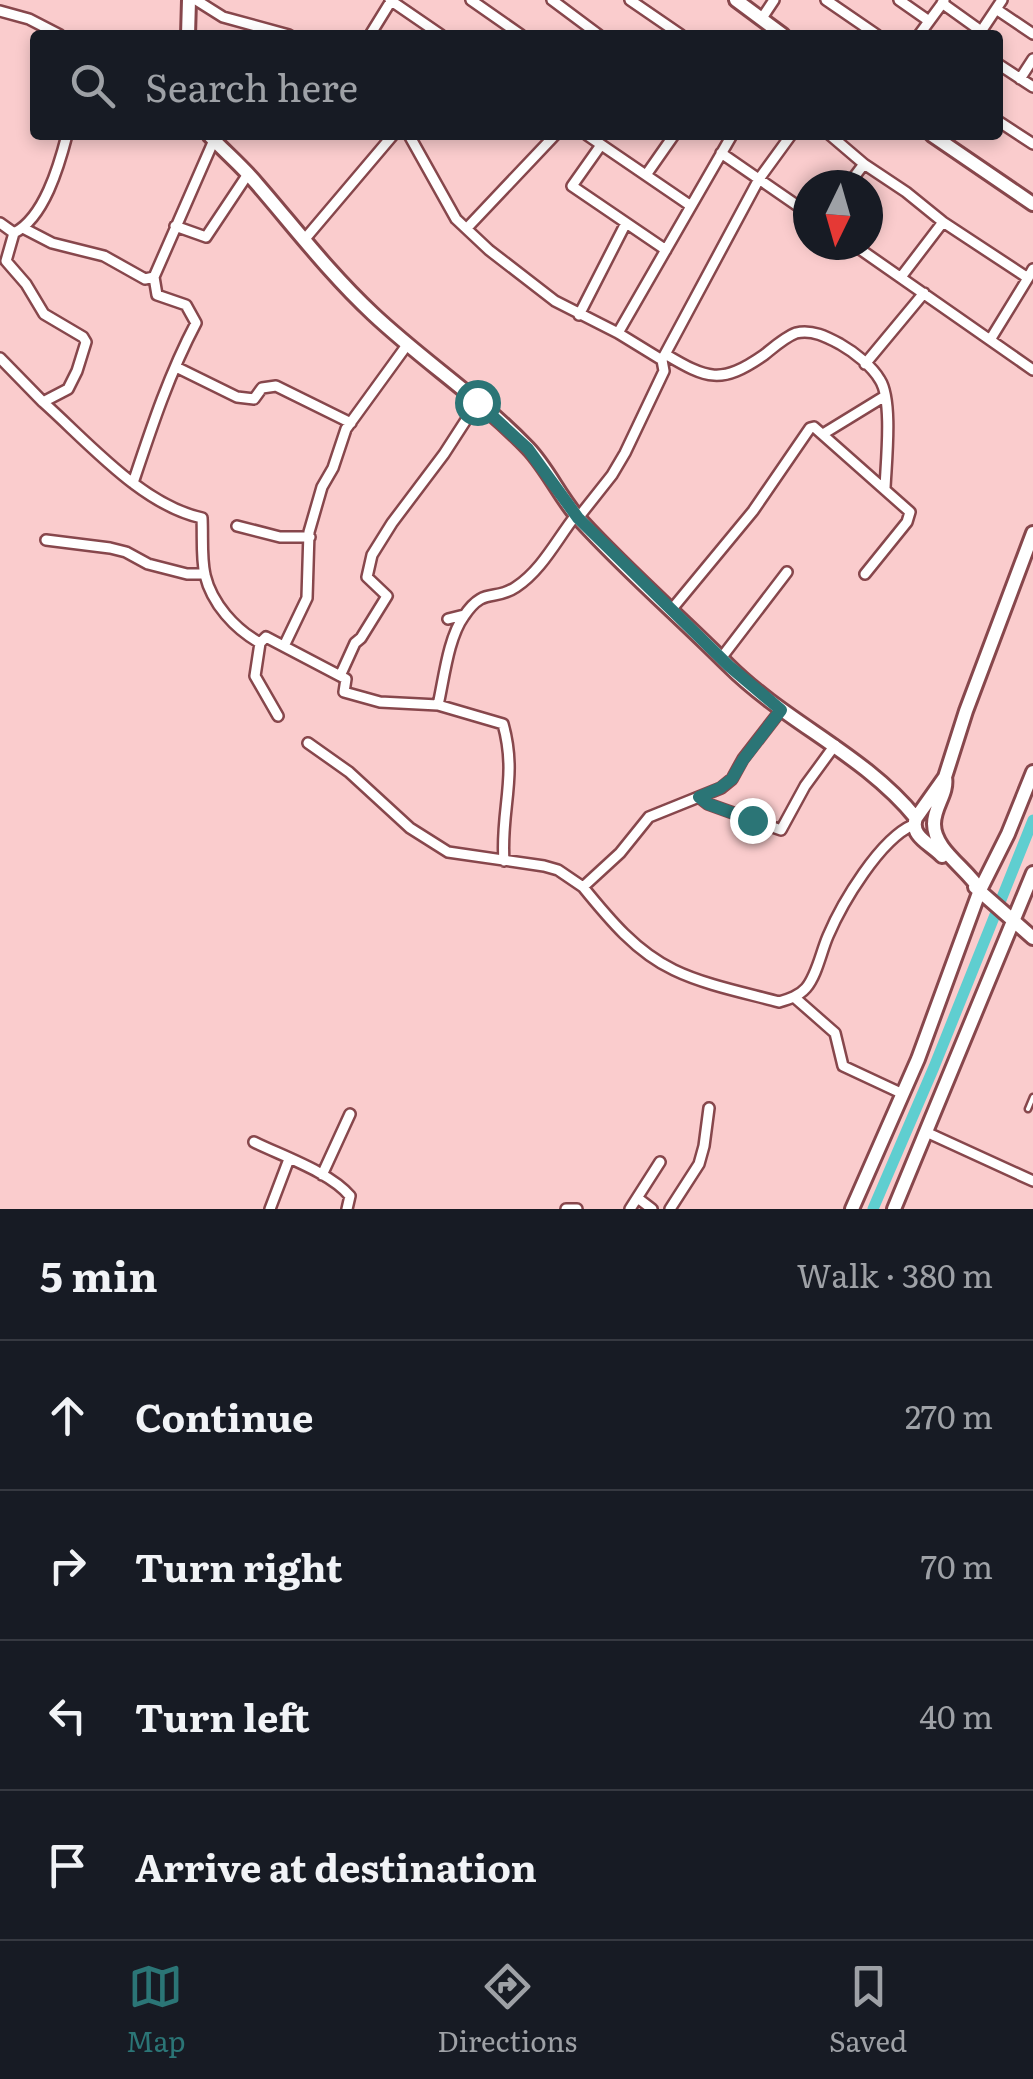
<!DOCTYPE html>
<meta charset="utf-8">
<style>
body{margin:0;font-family:Literata,serif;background:#20242c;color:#f1f3f6}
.compass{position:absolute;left:793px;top:170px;width:90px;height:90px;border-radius:50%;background:#171b24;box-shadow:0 5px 15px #0003;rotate:185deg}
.stop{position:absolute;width:30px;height:30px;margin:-22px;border:8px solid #2b7576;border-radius:50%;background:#fff}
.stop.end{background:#2b7576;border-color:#fff;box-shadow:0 2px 10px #0008}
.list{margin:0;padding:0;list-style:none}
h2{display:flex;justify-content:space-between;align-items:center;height:130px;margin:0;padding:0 40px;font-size:42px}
h2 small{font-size:32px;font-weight:400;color:#9ea1a6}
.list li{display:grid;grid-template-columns:65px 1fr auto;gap:30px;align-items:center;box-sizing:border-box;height:150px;padding:0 40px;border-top:2px solid #363941}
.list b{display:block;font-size:38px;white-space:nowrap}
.list em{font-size:32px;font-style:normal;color:#9ea1a6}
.icon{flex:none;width:55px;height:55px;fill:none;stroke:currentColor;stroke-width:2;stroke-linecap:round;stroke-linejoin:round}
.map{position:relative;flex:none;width:1033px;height:1209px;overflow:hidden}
.search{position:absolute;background:#171b24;box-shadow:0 5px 15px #0003;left:30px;right:30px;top:30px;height:110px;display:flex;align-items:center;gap:25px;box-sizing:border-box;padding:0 35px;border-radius:10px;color:#9ea1a6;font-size:38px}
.sheet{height:730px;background:#171b24}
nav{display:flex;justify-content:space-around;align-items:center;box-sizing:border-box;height:140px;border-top:2px solid #363941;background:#171b24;font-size:28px;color:#9ea1a6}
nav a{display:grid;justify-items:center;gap:5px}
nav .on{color:#2b7576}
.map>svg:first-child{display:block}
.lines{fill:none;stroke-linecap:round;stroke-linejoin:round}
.canal{stroke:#5fced0;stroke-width:11}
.lane-casing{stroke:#87474c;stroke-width:9}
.street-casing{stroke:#87474c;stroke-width:14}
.secondary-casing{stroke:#87474c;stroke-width:18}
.lane{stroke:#fff;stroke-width:4}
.street{stroke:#fff;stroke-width:9}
.secondary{stroke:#fff;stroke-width:12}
.route{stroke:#2b7576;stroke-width:12}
</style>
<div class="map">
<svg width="1033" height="1209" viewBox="0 0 1033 1209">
<rect width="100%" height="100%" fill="#facccd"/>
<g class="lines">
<path class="canal" d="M 873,1209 L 934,1067 L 1033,820"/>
<g class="lane-casing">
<path id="lane" d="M 1028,1109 L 1033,1097"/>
</g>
<g class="street-casing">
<path id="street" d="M 196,0 L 223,17 L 289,35
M 390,0 L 441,35
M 471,0 L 521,35
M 552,0 L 599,35
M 630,0 L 681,35
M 826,0 L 877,35
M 899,0 L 929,21
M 942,3 L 981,31
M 996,9 L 1033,34
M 0,11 L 29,19 L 60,35
M 762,18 L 774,0
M 980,33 L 1002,0
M 370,35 L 391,1
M 919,35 L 944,1
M 998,64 L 1033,87
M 1020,79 L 1033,59
M 998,121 L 1033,144
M 409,135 L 456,219 L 489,250 L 555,301 L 618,333 L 662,360 L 664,371 L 625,453 L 612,475 L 578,518
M 587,135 L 691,206
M 830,135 L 864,164
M 601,145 L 572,186 L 666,250
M 721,153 L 808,213
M 646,175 L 674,135
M 848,185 L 864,164 L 906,192 L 943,222 L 1028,278 L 1033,269
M 0,223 L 14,233 C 44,218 59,166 67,135
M 175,226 L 206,237 L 248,174
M 23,228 L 52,243 L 104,256 L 145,279 L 154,277 L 214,140
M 467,228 L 555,135
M 304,240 L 393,135
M 854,245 L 1033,370
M 901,277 L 943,222
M 579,315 L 626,223
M 618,333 L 732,135
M 990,340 L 1028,278
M 665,354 C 707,379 721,385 764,355 C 774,347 785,337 796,333 C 812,329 827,337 840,344 C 854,352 872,366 880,380 C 893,400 886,463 885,488
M 0,358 L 43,402 L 68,389 L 77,371 L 86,342 L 83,337 L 44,314 L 26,284 L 6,261 L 14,233
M 663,358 L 759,179 L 791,135
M 865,364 L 924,293
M 176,367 L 237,397 L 254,399 L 262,388 L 276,386 L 351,423
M 43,402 C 89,443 142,505 202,518 C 203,536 201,557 205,575 C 212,604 235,629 260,643 L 266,637 L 346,679 L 344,692 L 380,702 L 438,705 L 503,724 C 518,777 500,811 504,861
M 823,434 L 885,396
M 133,483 C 151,429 169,374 196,323 L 186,305 L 157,295 L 154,277
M 237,526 L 280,537 L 310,537
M 46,540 L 110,548 L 126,552 L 148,564 L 187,574 L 205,574
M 672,609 L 753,511 L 810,428 L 814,427 L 910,512 L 907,522 L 865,574
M 448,619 L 464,615
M 260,643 L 255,676 L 278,716
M 284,646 L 307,598 L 309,532 L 322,487 L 333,468 L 346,429 L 407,345
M 722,657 L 787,572
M 340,676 L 355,643 L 361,638 L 387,596 L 367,577 L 372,555 L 392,523 L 444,454 L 477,403
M 438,705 C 444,679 448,638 464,616 C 484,586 494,602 516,587 C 542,570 557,539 576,515
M 308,743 L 349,772 L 410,828 L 448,852 L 544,866 L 558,870 L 583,887 L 620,853 L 649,817 L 721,788 L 732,779 L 743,759 L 781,710
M 699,797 L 708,804 L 781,830 L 805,786 L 835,745
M 583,887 C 609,919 636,952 674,970 C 705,985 746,993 779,1002 C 789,999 799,996 806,988 C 817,975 821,952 828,936 C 842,903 880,839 913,825
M 794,997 L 835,1033 L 843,1066 L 903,1094
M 926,1132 L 1033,1181
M 254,1142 C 282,1156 330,1172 350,1196 L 347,1209
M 322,1175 L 350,1114
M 639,1199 L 652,1209
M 270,1209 L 289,1159
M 566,1209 L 577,1209
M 630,1209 L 660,1162
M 670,1209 L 699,1164 L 704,1146 L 709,1108"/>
</g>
<g class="secondary-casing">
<path id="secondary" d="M 736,0 L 783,35
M 188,35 L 189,0
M 209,135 C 225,152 242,166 257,184 C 295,228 330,274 373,314 C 423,361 481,399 528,448 C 549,470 561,500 582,522 C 628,572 680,617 728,665 C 786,723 864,754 916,818
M 932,135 L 1033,204
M 942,856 C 931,844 909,836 916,818 L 945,777
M 975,887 L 1033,938
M 980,890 C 967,868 934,850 934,824 C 934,806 948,794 945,777 L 966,711 L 1033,533
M 852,1209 L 918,1059 L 980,890 L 1008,834 L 1033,772
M 894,1209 L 1033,873"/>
</g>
<use href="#lane" class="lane"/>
<use href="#street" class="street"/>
<use href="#secondary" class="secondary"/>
</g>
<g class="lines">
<path class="route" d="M 477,402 L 528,449 L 578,518 L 729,666 L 781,710 L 743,760 L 732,779 L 720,788 L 699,797 L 708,804 L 752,820"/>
</g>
</svg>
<svg class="compass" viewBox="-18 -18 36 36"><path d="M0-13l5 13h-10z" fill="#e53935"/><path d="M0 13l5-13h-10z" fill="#9ea1a6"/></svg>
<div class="stop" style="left:477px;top:402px"></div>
<div class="stop end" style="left:752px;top:820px"></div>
<div class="search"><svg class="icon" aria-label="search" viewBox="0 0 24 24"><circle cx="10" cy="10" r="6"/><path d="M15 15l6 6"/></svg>Search here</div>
</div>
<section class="sheet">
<h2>5 min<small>Walk · 380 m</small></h2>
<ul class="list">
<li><svg class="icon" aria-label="ahead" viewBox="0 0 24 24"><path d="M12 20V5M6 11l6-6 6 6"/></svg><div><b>Continue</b></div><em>270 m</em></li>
<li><svg class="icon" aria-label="right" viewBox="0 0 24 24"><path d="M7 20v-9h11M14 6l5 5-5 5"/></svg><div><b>Turn right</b></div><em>70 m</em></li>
<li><svg class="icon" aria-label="left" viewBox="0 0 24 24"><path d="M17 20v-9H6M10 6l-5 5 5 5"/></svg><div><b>Turn left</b></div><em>40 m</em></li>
<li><svg class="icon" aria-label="arrive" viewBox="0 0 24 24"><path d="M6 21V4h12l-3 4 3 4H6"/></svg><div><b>Arrive at destination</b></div></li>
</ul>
</section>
<nav>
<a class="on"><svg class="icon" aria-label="map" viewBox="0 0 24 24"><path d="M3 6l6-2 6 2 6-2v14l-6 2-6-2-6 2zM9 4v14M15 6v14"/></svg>Map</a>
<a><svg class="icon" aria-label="directions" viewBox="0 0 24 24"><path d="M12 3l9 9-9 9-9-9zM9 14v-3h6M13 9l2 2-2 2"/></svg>Directions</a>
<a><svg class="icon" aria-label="saved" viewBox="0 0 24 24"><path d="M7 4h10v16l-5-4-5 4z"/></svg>Saved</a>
</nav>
